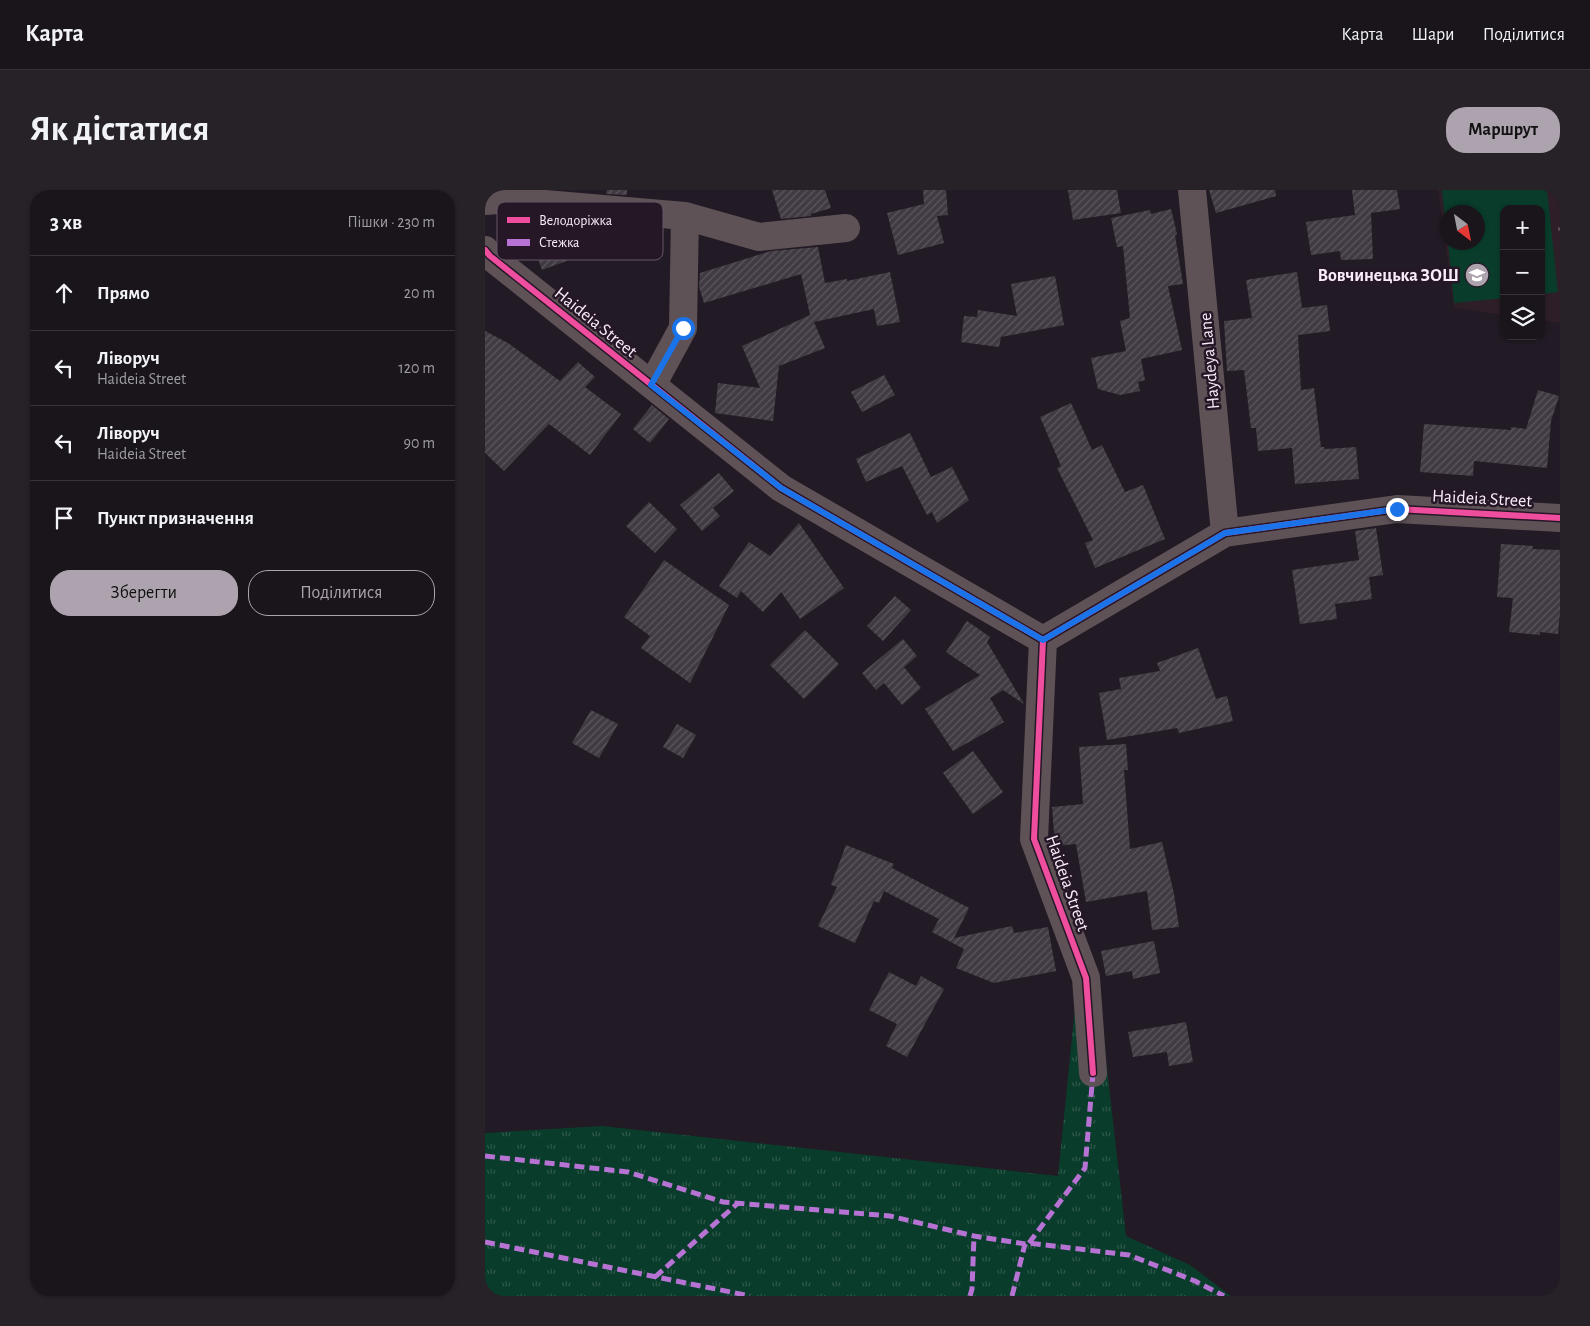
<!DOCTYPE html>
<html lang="uk">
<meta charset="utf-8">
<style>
body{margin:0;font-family:"Alegreya Sans",sans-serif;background:#272128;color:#f1f3f6}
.controls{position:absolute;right:15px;top:15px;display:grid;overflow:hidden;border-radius:10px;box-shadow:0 1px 4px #0004}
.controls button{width:45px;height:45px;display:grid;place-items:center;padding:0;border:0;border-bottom:1px solid #38333a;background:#1a141b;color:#f1f3f6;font:25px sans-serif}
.compass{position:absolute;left:955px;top:15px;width:45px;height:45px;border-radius:50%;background:#1a141b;box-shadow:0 1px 4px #0004;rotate:148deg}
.stop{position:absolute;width:15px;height:15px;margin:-11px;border:4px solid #1a73e8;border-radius:50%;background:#fff}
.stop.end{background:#1a73e8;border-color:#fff;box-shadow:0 1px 5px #0008}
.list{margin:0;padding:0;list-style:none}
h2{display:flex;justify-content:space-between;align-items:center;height:65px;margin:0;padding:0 20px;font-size:21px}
h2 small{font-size:16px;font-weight:400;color:#9f9ea3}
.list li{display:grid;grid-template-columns:32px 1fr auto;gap:15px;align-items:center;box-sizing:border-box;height:75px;padding:0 20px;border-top:1px solid #38333a}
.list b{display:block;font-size:19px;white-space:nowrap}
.list p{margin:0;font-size:16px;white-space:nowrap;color:#9f9ea3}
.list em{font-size:16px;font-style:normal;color:#9f9ea3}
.actions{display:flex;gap:10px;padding:15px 20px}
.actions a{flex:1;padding:11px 0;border:1px solid #ada3ae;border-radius:20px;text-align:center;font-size:18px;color:#ada3ae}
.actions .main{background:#ada3ae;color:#111}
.icon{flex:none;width:28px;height:28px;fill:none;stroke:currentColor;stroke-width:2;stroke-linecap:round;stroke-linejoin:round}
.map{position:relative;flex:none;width:1075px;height:1106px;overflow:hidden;border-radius:20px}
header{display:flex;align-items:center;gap:30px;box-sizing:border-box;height:70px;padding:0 25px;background:#1a141b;border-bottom:1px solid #38333a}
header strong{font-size:24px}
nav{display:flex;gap:28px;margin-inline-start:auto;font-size:18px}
.intro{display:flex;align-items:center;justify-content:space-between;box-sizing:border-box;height:120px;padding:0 30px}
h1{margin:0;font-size:35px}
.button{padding:12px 22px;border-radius:20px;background:#ada3ae;color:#111;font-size:18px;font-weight:700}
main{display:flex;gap:30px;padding:0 30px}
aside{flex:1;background:#1a141b;border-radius:20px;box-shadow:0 1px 4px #0004}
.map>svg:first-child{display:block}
.education{fill:#2e1e27;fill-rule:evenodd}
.grass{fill:url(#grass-tufts)}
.pitch{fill:#093c2b}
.building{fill:url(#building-hatch)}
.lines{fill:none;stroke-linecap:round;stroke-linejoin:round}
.path{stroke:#5c5258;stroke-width:3;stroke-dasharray:2.5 2.5;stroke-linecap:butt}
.minor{stroke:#5e5257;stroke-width:28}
.quiet{stroke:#b673d3;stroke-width:5;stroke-dasharray:10 5;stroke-linecap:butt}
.cycleway-casing{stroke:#261727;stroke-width:9}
.cycleway{stroke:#ef4d9e;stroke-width:6}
.route{stroke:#1a73e8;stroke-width:6}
.labels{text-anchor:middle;stroke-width:5;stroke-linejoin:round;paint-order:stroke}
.poi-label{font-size:18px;font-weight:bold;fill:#f8edf9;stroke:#261727;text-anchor:end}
.street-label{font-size:18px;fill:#f8edf9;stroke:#261727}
.key{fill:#261727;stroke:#655766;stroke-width:1}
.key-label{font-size:14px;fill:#f8edf9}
</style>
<header>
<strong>Карта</strong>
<nav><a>Карта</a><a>Шари</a><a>Поділитися</a></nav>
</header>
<div class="intro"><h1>Як дістатися</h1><a class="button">Маршрут</a></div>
<main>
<aside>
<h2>3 хв<small>Пішки · 230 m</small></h2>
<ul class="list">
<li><svg class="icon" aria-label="ahead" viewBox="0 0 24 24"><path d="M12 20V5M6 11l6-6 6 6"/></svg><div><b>Прямо</b></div><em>20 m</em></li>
<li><svg class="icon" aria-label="left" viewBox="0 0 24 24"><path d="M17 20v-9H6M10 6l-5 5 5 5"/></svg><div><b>Ліворуч</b><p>Haideia Street</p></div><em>120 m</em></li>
<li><svg class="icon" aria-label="left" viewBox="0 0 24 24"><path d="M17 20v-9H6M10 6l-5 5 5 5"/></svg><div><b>Ліворуч</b><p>Haideia Street</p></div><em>90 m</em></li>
<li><svg class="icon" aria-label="arrive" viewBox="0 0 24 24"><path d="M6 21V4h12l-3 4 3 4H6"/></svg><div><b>Пункт призначення</b></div></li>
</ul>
<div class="actions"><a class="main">Зберегти</a><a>Поділитися</a></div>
</aside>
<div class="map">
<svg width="1075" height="1106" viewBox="0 0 1075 1106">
<defs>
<pattern id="grass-tufts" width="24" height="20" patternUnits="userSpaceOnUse" patternTransform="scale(1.25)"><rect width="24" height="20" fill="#093c2b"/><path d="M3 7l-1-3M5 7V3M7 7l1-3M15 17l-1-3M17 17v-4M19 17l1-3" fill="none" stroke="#2e584a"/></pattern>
<pattern id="building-hatch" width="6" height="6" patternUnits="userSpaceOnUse" patternTransform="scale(1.25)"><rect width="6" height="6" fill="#403a42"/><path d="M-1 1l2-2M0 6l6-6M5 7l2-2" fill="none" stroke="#5c575e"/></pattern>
</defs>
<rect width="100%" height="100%" fill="#221a24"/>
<path class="education" d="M 953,0 L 1075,0 L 1075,133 L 1056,130 L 1056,19 L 1019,19 L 1019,125 L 969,118 ZM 962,22 L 992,22 L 992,52 L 962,52 Z"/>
<path class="grass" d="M 593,788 L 613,799 L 641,1046 L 705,1075 L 746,1106 L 0,1106 L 0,943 L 117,936 L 573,986 Z"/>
<path class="pitch" d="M 957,0 L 1062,0 L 1073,102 L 1056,104 L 1056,19 L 1019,19 L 1019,108 L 969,113 L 963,53 L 992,52 L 992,22 L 962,22 L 962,50 Z"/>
<path class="building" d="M 122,0 L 142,0 L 142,5 L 121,4 Z
M 287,0 L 340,0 L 346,18 L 326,24 L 326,26 L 296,29 Z
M 438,0 L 461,0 L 463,25 L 452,26 L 459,53 L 413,65 L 402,23 L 439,14 Z
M 583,0 L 632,0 L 636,23 L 588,30 Z
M 724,0 L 790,0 L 791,6 L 731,23 Z
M 867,0 L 912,0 L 915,19 L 886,23 L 888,69 L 856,70 L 855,61 L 826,65 L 821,32 L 870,25 Z
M 686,19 L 692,44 L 690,45 L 698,94 L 683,96 L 697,160 L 656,169 L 660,190 L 653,192 L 655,201 L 635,205 L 613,199 L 606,168 L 641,161 L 635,131 L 645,128 L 638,56 L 632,57 L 626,28 L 665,20 L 666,24 Z
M 77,31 L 80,34 L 98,33 L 144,37 L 145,60 L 106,62 L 57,80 L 44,43 Z
M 333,57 L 340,93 L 362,89 L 362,91 L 405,82 L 415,132 L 392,136 L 389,119 L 329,132 L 340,158 L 294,176 L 288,231 L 230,223 L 233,193 L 275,198 L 257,156 L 325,125 L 316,84 L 219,113 L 214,97 L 215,83 L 286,61 Z
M 812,82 L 817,118 L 842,115 L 845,141 L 813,145 L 816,200 L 829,198 L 836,257 L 839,257 L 840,259 L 871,257 L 874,289 L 810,294 L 807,258 L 773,261 L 771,238 L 766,238 L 759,180 L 742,181 L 739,131 L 767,128 L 761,90 Z
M 570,86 L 579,135 L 516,147 L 514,157 L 476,152 L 479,126 L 492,127 L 493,120 L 532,126 L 526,94 Z
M 0,141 L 23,153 L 75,191 L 93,172 L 110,187 L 100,197 L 136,224 L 105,265 L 64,234 L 19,281 L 0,263 Z
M 399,185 L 410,205 L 377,222 L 366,202 Z
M 1053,200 L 1074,206 L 1066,231 L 1062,278 L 989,271 L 988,286 L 935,282 L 939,234 L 1026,240 L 1026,237 L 1041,239 Z
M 586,213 L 607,260 L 617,255 L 640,302 L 658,295 L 680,349 L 610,378 L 600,353 L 608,350 L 572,278 L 576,276 L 555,227 Z
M 167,215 L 184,229 L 165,253 L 148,239 Z
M 425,243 L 446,287 L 467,277 L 484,310 L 452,333 L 447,322 L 442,325 L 417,276 L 381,292 L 371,269 Z
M 234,283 L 249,301 L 228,318 L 235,326 L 217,341 L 195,315 Z
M 164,312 L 192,339 L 170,363 L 141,336 Z
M 314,333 L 359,398 L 315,429 L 296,402 L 278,422 L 256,401 L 252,408 L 234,396 L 264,352 L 285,366 Z
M 891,338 L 898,385 L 884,387 L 887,409 L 850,414 L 852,429 L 815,434 L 807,380 L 874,370 L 870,341 Z
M 1016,354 L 1048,356 L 1048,359 L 1075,360 L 1075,423 L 1073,444 L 1055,442 L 1055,445 L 1024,442 L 1028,408 L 1012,407 Z
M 179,370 L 244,415 L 205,493 L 156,458 L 165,446 L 139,427 Z
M 410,406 L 426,420 L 398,451 L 382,436 Z
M 482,431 L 505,447 L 502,452 L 539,514 L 518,500 L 505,508 L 519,532 L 468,561 L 440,519 L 495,485 L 461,462 Z
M 320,440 L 354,474 L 319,509 L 285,475 Z
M 418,449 L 432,466 L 419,477 L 436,498 L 417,515 L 399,493 L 391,500 L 377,483 Z
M 713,458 L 731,509 L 742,506 L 748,531 L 694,543 L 692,538 L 622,550 L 614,503 L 636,499 L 634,488 L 675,481 L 672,473 Z
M 106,520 L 133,534 L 114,568 L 87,553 Z
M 192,534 L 211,545 L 198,568 L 178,557 Z
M 641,554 L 643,580 L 639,580 L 645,659 L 677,652 L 689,704 L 694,737 L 667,740 L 662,701 L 601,712 L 591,654 L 570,656 L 567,617 L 598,614 L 594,557 Z
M 488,561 L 518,602 L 488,624 L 458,583 Z
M 361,655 L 409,674 L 407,678 L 484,718 L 469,748 L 527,736 L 529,743 L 563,737 L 571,781 L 509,793 L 471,778 L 479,759 L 447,742 L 454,729 L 399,701 L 394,713 L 389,711 L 370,753 L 333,736 L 352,697 L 346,695 Z
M 669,751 L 675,783 L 648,789 L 647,781 L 621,786 L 616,761 Z
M 404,782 L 431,796 L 436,786 L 459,799 L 422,867 L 401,856 L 412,834 L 384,820 Z
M 701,832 L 708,872 L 684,876 L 682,862 L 648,867 L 643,842 Z"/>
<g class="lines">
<path class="path" d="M 1073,39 L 1075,39"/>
<path class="minor" d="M 707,0 L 740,343
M 0,11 L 14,10 L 200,26
M 0,60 L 5,66 L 296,298 L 558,450 L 740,343 L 912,319 L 1075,328
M 167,195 L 198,138 L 200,26 L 274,47 L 361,38
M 558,450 L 549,649 L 601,788 L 608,883"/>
<path class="quiet" d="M 0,966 L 143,982 L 238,1012 L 405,1026 L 489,1046 L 540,1054 L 544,1053 L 644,1065 L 710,1091 L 739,1106
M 0,1052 L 265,1106
M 544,1053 L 600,978 L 608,883
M 170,1087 L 252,1014
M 485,1106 L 487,1099 L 489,1046
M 527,1106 L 540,1054"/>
<g class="cycleway-casing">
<path id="cycleway" d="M 0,60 L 5,66 L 296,298 L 558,450 L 740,343 L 912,319 L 1075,328
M 558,450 L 549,649 L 601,788 L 608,883"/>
</g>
<use href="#cycleway" class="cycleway"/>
</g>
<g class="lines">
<path class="route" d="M 198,138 L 166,195 L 296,298 L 558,450 L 740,343 L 912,319"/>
</g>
<defs>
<g id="school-disc" transform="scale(1.25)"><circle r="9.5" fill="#ada3ae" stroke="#261727"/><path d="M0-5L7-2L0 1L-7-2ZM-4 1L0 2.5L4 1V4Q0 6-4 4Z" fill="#fff"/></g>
</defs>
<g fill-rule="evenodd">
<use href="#school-disc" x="992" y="85"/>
</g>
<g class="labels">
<g class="poi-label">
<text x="974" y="91">Вовчинецька ЗОШ</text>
</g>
<g class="street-label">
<text transform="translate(111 132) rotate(39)" y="6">Haideia Street</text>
<text transform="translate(724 171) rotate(-95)" y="6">Haydeya Lane</text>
<text transform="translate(997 308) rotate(3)" y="6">Haideia Street</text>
<text transform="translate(583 693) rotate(71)" y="6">Haideia Street</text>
</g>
</g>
<rect x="12" y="12" width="166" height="58" rx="8" class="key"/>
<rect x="22" y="27" width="23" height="6" fill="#ef4d9e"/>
<rect x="22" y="49" width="23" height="7" fill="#b673d3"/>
<g class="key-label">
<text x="54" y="35">Велодоріжка</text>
<text x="54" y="57">Стежка</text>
</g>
</svg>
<div class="controls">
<button>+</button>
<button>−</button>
<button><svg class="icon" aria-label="layers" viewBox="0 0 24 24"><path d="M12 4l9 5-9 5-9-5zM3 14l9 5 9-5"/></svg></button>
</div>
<svg class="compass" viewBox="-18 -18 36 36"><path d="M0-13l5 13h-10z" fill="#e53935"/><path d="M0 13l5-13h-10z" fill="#9f9ea3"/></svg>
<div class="stop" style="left:198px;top:138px"></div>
<div class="stop end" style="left:912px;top:319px"></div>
</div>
</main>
